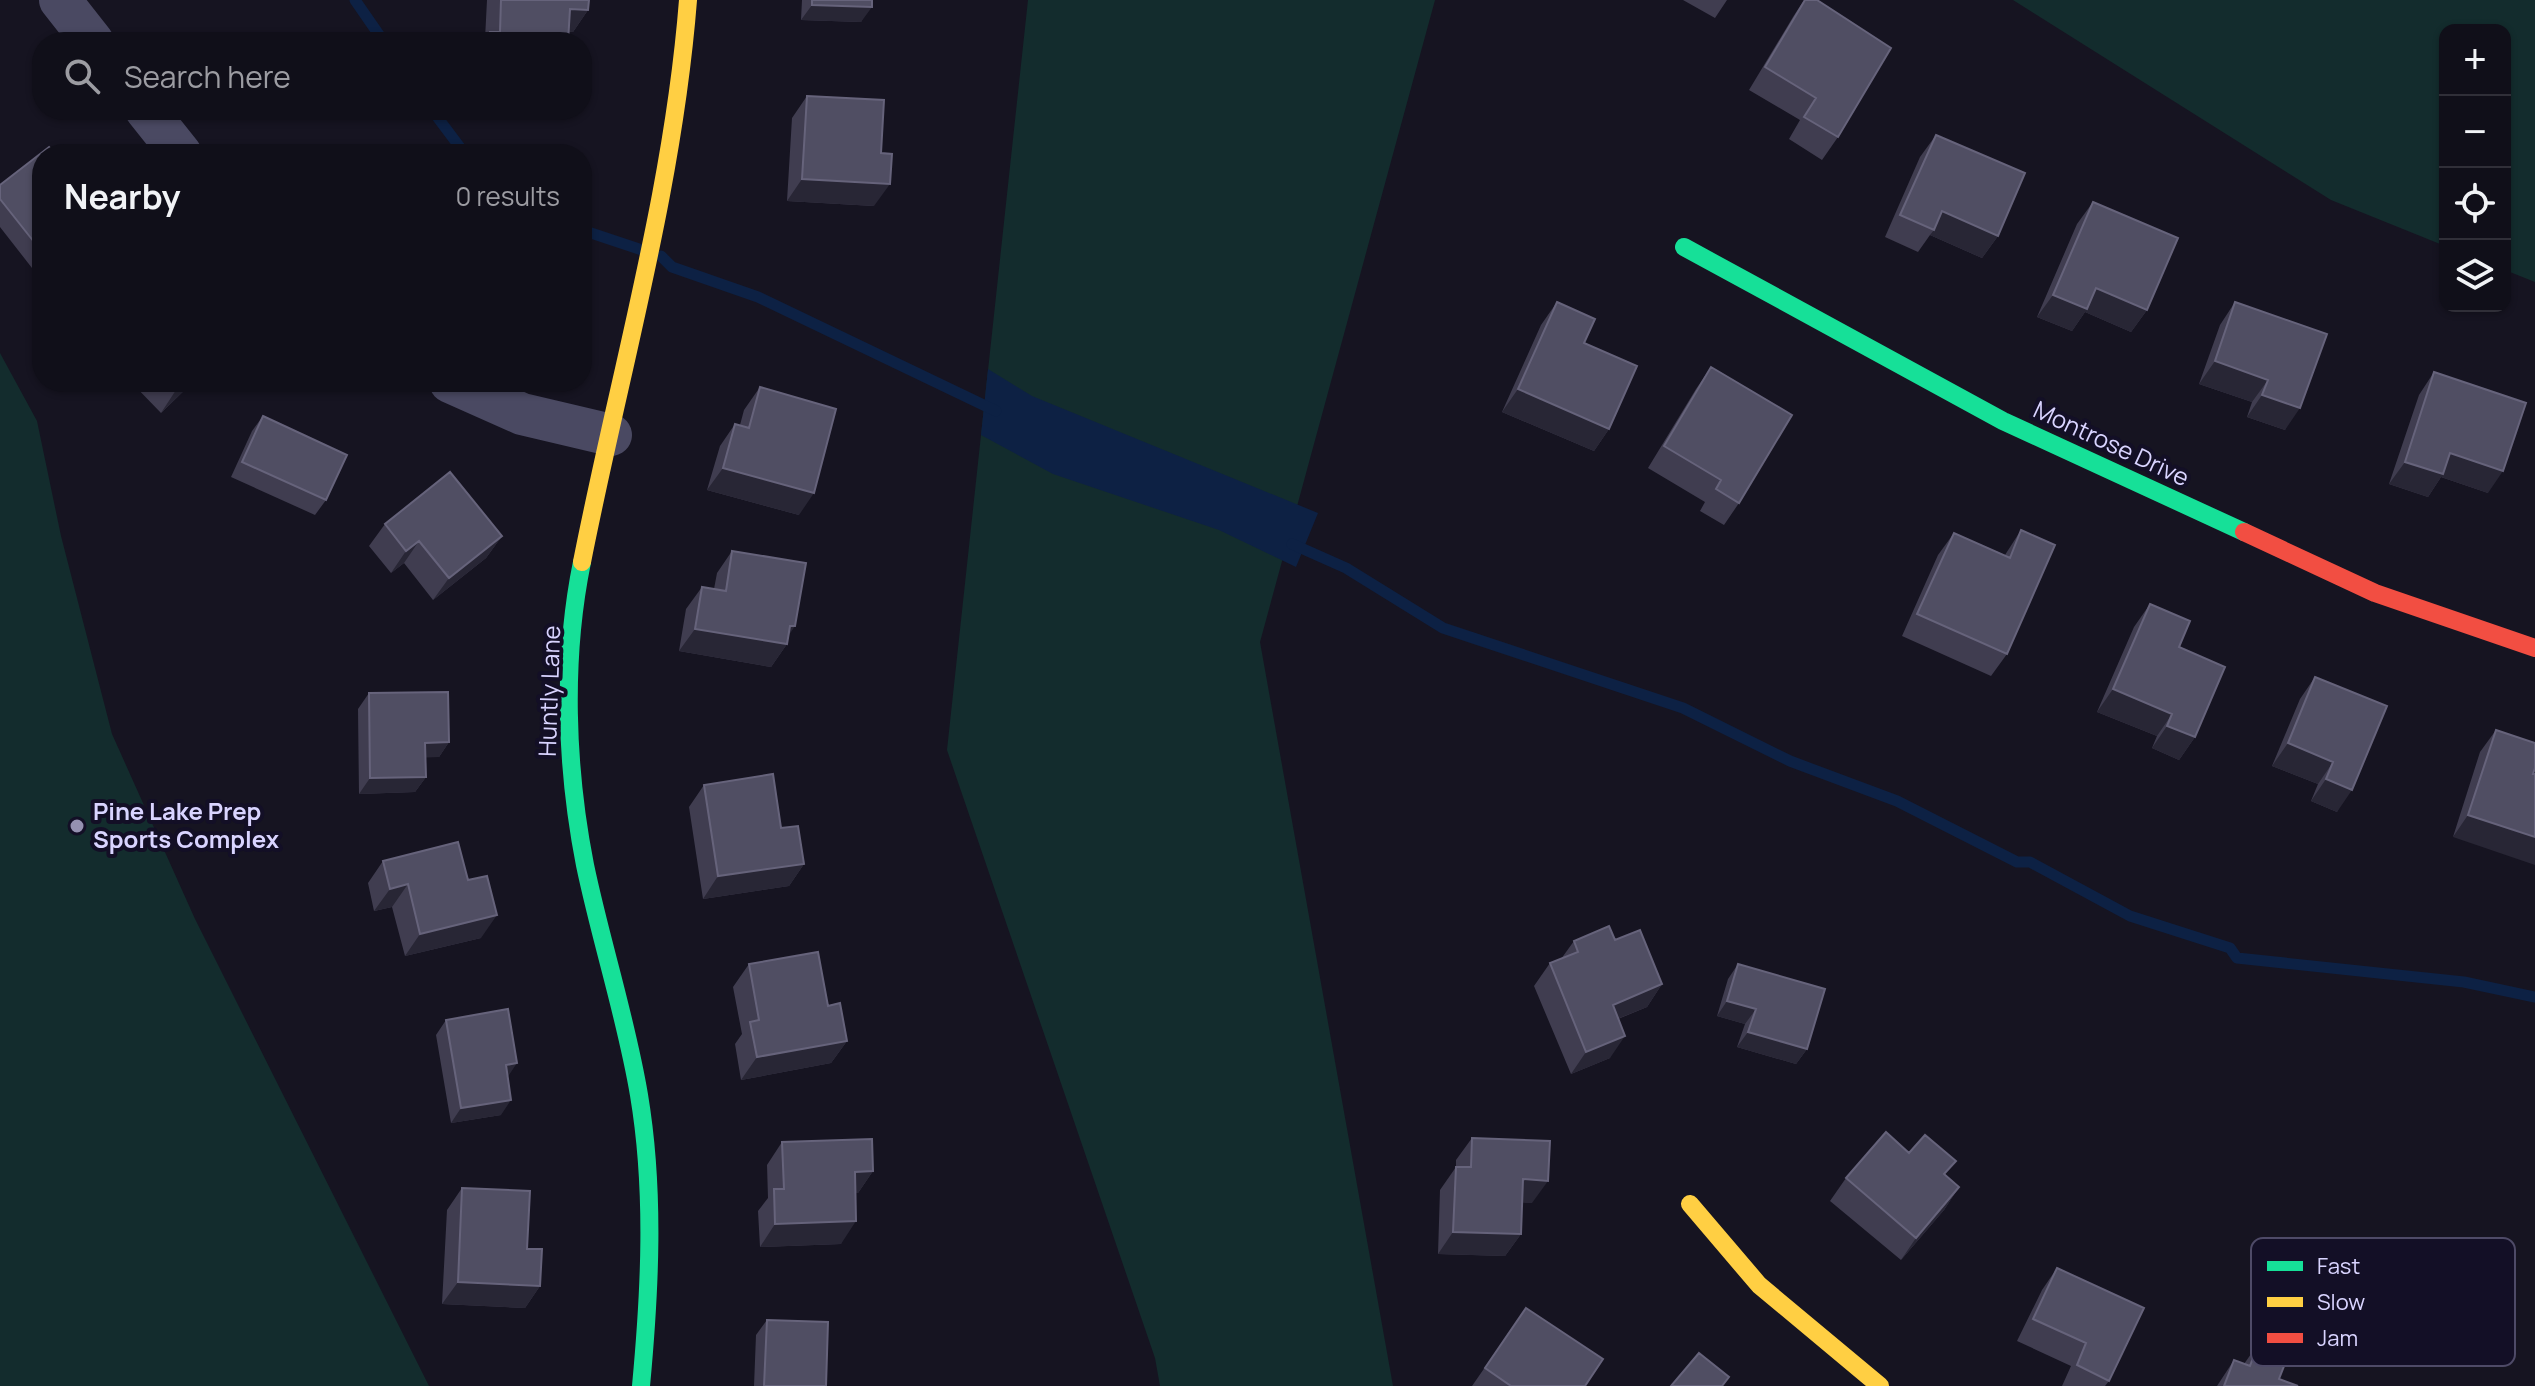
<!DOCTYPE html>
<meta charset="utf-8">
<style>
body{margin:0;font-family:Manrope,sans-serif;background:#1e1d26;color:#f1f3f6}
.controls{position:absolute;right:24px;top:24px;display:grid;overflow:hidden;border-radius:16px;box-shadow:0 2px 6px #0004}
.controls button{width:72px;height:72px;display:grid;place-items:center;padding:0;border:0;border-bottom:2px solid #302f38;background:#100f19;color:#f1f3f6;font:40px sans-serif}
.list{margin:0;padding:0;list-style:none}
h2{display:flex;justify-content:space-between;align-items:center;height:104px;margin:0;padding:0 32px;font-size:34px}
h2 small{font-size:26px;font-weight:400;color:#9c9ca2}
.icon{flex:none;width:44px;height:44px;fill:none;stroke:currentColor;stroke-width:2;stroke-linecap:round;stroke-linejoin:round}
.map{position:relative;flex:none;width:2535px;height:1386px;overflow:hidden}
.search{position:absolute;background:#100f19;box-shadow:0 2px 6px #0004;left:32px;top:32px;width:560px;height:88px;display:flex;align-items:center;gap:20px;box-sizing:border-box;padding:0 28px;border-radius:32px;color:#9c9ca2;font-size:30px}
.panel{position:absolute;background:#100f19;box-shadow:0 2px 6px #0004;left:32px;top:144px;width:560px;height:248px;border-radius:32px}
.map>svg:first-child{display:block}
.green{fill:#132c2d}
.water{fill:#0d2144}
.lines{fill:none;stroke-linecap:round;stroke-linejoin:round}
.stream{stroke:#0d2144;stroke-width:11}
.street{stroke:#4a4962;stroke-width:42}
.fast{stroke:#16e098;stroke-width:18}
.slow{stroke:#ffcf43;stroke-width:18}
.jam{stroke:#f24e42;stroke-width:18}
.wall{fill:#403d50}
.shaded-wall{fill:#282635}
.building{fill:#504e63;stroke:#66637b;stroke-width:2}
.poi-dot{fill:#9591b1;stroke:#130f26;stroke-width:3}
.labels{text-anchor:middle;stroke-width:8;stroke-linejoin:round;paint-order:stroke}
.street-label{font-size:24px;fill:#d9d4ff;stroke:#130f26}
.poi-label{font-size:24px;font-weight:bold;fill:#d9d4ff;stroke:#130f26;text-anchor:start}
.key{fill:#130f26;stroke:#4e4a67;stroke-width:2}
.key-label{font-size:22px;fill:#d9d4ff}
</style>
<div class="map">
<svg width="2535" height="1386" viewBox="0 0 2535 1386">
<rect width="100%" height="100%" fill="#161421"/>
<path class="green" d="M 1028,0 L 1435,0 L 1260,642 L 1393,1386 L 1160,1386 L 1155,1358 L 947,750 Z
M 2013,0 L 2535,0 L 2535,282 L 2505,270 L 2505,30 L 2445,30 L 2445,246 L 2331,200 Z
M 0,353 L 37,421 L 61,536 L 112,734 L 195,919 L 429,1386 L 0,1386 Z"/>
<path class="water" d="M 988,369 L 1032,396 L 1318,513 L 1296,567 L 1219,530 L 1053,474 L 981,435 Z"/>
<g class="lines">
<path class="stream" d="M 355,0 L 384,42
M 432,110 L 465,154
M 582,230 L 645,251
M 661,256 L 672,267 L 758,297 L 996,411
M 1292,544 L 1346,568 L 1443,628 L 1683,708 L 1790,761 L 1897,801 L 2017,862 L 2030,862 L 2130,916 L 2230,948 L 2237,958 L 2464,982 L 2535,997"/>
<path class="street" d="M 60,0 L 93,42
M 146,110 L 181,154
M 450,382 L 522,414 L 611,435"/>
<path class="fast" d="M 1684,247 L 2003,421 L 2244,532
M 582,562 C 562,660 566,768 585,865 C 601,942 626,1017 639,1095 C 655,1191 650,1290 641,1386"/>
<path class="slow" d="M 582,562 C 619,374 673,192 688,0
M 1690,1204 L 1759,1285 L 1880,1386"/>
<path class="jam" d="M 2244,532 L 2375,593 L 2535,648"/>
</g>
<path class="wall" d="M 487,0 L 589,0 L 588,10 L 573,32 L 569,32 L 568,42 L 483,42 L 485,39 Z
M 802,0 L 872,0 L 861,22 L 801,20 Z
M 1683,0 L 1727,0 L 1715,18 Z
M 1804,0 L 1838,137 L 1822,160 L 1789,139 L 1800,120 L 1749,90 L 1793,17 Z
M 807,96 L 874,206 L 787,201 L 792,118 Z
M 1936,135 L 1998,236 L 1982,258 L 1930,235 L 1918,252 L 1885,237 L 1920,157 Z
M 42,154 L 42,261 L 32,268 L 0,227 L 0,185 Z
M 2093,202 L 2147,310 L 2131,332 L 2085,312 L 2072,331 L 2037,317 L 2077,224 Z
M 1557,302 L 1609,429 L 1594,451 L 1502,412 L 1541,325 Z
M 2235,302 L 2327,334 L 2285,430 L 2247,417 L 2252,402 L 2199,384 L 2220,325 Z
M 1711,367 L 1739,503 L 1724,525 L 1700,511 L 1705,502 L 1648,468 L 1696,389 Z
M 2434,372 L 2488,493 L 2441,477 L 2428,497 L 2389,484 L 2419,395 Z
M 131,382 L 193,382 L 161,413 Z
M 760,387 L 799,515 L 707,490 L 720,446 L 735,424 L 740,425 L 744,410 Z
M 263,416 L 326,500 L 315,515 L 231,477 L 252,431 Z
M 385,524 L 502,536 L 486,558 L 433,600 L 404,563 L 391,573 L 369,546 Z
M 2021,530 L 2007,654 L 1991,676 L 1902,636 L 1938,555 L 1954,533 L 2005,555 Z
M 732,551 L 788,635 L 787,644 L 771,667 L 679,651 L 686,609 L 702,587 L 714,589 L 717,573 Z
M 2150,604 L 2179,647 L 2195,737 L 2179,760 L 2152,748 L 2157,736 L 2097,712 L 2134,627 Z
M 2315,677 L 2387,706 L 2337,812 L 2311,801 L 2318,784 L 2272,766 L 2300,699 Z
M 369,693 L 449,742 L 439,757 L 426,757 L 426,777 L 415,792 L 359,794 L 358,709 Z
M 2496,730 L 2535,743 L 2453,837 L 2480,752 Z
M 704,785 L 781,828 L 804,864 L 789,886 L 703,899 L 689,807 Z
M 383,861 L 468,880 L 481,938 L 405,956 L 392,907 L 374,911 L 368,883 Z
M 1615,940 L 1662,984 L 1647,1007 L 1618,1019 L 1610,1058 L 1571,1074 L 1534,986 L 1550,963 L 1561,959 L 1574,941 Z
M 749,964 L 828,1006 L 847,1041 L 831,1063 L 741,1080 L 735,1044 L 742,1034 L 733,987 Z
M 1738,964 L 1807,1049 L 1796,1064 L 1737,1047 L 1745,1024 L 1717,1016 L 1728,979 Z
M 446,1020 L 501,1115 L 451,1123 L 436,1035 Z
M 1472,1138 L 1532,1203 L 1522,1202 L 1521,1234 L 1505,1256 L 1438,1254 L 1440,1190 L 1456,1167 L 1456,1160 Z
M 782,1142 L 873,1171 L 858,1193 L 855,1193 L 841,1244 L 760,1247 L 758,1211 L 768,1198 L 767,1165 Z
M 1909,1153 L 1946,1175 L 1959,1187 L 1944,1210 L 1901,1260 L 1830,1201 L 1846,1178 Z
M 462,1188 L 527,1249 L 540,1286 L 525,1308 L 442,1304 L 447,1210 Z
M 2057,1268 L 2109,1381 L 2105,1386 L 2062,1386 L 2071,1366 L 2017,1341 L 2042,1290 Z
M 1526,1308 L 1585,1386 L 1472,1386 Z
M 767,1320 L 826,1386 L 754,1386 L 756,1335 Z
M 2258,1344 L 2279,1379 L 2298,1386 L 2217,1386 L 2234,1360 L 2244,1364 Z"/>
<path class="shaded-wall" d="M 812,5 L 872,7 L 861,22 L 801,20 Z
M 570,9 L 588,10 L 573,32 L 554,31 Z
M 802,179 L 890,184 L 874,206 L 787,201 Z
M 1942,211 L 1998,236 L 1982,258 L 1930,235 L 1934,230 Z
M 42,254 L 42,261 L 32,268 Z
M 2096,288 L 2147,310 L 2131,332 L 2085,312 L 2072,331 L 2037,317 L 2053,295 Z
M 2215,361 L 2268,380 L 2252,402 L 2199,384 Z
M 185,382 L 193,382 L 161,413 L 176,390 Z
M 1518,389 L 1609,429 L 1594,451 L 1502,412 Z
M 2262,395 L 2300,408 L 2285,430 L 2247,417 Z
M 2450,453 L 2503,471 L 2488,493 L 2441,477 L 2428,497 L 2389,484 L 2405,462 Z
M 723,468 L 814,493 L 799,515 L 707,490 Z
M 502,536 L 486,558 L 433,600 L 449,578 Z
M 419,541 L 404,563 L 391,573 L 406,551 Z
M 790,626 L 795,626 L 783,644 L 787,644 L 771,667 L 679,651 L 695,629 Z
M 2113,689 L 2172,714 L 2157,736 L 2097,712 Z
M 2167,726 L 2195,737 L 2179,760 L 2152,748 Z
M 449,742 L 439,757 L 414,758 L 425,743 Z
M 2288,743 L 2333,762 L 2318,784 L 2272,766 Z
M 426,777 L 415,792 L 359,794 L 370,778 Z
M 2326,779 L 2352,790 L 2337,812 L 2311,801 Z
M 2468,815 L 2535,837 L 2535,865 L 2453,837 Z
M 804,864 L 789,886 L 703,899 L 718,876 Z
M 408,884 L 392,907 L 374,911 L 390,889 Z
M 497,915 L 481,938 L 405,956 L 420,934 Z
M 1662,984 L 1647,1007 L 1597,1027 L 1613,1005 Z
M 1727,1001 L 1756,1009 L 1745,1024 L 1717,1016 Z
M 1748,1032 L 1807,1049 L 1796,1064 L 1737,1047 Z
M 1625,1036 L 1610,1058 L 1571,1074 L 1586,1052 Z
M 847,1041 L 831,1063 L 741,1080 L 757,1057 Z
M 517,1063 L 507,1078 L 506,1065 Z
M 511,1100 L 501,1115 L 451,1123 L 461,1108 Z
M 873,1171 L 858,1193 L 839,1194 L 855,1172 Z
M 1523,1179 L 1548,1181 L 1532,1203 L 1507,1202 Z
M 1959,1187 L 1944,1210 L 1901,1260 L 1916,1238 Z
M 856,1221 L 841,1244 L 760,1247 L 775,1224 Z
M 1453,1232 L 1521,1234 L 1505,1256 L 1438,1254 Z
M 458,1282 L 540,1286 L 525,1308 L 442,1304 Z"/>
<path class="building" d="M 501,0 L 589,0 L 588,10 L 570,9 L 568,42 L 490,42 L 490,32 L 500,32 Z
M 812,0 L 872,0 L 872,7 L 812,5 Z
M 1805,0 L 1817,0 L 1891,48 L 1838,137 L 1804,117 L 1816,98 L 1765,67 Z
M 807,96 L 884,100 L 881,153 L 892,154 L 890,184 L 802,179 Z
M 1936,135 L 2025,173 L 1998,236 L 1942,211 L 1934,230 L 1900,215 Z
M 49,147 L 55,154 L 42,154 L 42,252 L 0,199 L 0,185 Z
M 2093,202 L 2178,238 L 2147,310 L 2096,288 L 2087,309 L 2053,295 Z
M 1557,302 L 1595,319 L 1584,343 L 1637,366 L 1609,429 L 1518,389 Z
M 2235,302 L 2327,334 L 2300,408 L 2262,395 L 2268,380 L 2215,361 Z
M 1711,367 L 1792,415 L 1739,503 L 1716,489 L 1721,480 L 1664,446 Z
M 2434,372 L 2526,403 L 2503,471 L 2450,453 L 2443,474 L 2405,462 Z
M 168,382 L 185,382 L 176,390 Z
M 760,387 L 836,409 L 814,493 L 723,468 L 735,424 L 749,428 Z
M 263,416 L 347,455 L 326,500 L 242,462 Z
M 450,472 L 502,536 L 449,578 L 419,541 L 406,551 L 385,524 Z
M 2021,530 L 2055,545 L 2007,654 L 1917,614 L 1954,533 L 2010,558 Z
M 732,551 L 806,563 L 795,626 L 790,626 L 787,644 L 695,629 L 702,587 L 726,591 Z
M 2150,604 L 2190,621 L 2179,647 L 2225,667 L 2195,737 L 2167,726 L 2172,714 L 2113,689 Z
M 2315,677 L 2387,706 L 2352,790 L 2326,779 L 2333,762 L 2288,743 Z
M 448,692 L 449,742 L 425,743 L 426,777 L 370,778 L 369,693 Z
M 2496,730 L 2535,743 L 2535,768 L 2533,774 L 2535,774 L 2535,837 L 2468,815 Z
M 773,774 L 781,828 L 798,826 L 804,864 L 718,876 L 704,785 Z
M 458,842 L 468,880 L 487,876 L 497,915 L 420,934 L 408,884 L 390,889 L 383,861 Z
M 1609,926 L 1615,940 L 1640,930 L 1662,984 L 1613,1005 L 1625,1036 L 1586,1052 L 1550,963 L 1578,952 L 1574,941 Z
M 818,952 L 828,1006 L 840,1003 L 847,1041 L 757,1057 L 750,1022 L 759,1020 L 749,964 Z
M 1738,964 L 1825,989 L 1807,1049 L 1748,1032 L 1756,1009 L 1727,1001 Z
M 508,1009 L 517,1063 L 506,1065 L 511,1100 L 461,1108 L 446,1020 Z
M 1886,1132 L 1909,1153 L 1925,1135 L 1956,1161 L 1944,1174 L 1959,1187 L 1916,1238 L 1846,1178 Z
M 1472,1138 L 1550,1141 L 1548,1181 L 1523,1179 L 1521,1234 L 1453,1232 L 1456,1167 L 1471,1167 Z
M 872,1139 L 873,1171 L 855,1172 L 856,1221 L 775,1224 L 774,1189 L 784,1189 L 782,1142 Z
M 462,1188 L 530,1191 L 527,1249 L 542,1249 L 540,1286 L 458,1282 Z
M 2057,1268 L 2144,1308 L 2109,1381 L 2077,1365 L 2086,1343 L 2033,1319 Z
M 1526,1308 L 1603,1359 L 1585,1386 L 1511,1386 L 1485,1368 Z
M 767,1320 L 828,1322 L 826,1386 L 764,1386 Z
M 2258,1344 L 2288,1356 L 2279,1379 L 2298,1386 L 2224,1386 L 2234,1360 L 2250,1366 Z
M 1699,1353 L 1729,1377 L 1722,1386 L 1671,1386 Z"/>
<circle class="poi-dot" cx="77" cy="826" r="8"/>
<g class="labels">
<g class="street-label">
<text transform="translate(2111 444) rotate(25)" y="8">Montrose Drive</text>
<text transform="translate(550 691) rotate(-88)" y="8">Huntly Lane</text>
</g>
<g class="poi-label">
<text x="93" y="820">Pine Lake Prep<tspan x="93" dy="28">Sports Complex</tspan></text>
</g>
</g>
<rect x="2251" y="1238" width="264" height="128" rx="12" class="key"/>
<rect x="2267" y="1261" width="36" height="10" fill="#16e098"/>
<rect x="2267" y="1297" width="36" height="10" fill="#ffcf43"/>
<rect x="2267" y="1333" width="36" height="10" fill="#f24e42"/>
<g class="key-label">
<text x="2317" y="1274">Fast</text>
<text x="2317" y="1310">Slow</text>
<text x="2317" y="1346">Jam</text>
</g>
</svg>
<div class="controls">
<button>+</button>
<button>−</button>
<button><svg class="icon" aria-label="locate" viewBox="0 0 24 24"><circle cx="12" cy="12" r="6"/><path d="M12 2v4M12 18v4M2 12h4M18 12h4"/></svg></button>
<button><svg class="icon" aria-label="layers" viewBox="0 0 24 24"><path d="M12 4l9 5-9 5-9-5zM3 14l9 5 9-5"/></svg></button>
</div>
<div class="search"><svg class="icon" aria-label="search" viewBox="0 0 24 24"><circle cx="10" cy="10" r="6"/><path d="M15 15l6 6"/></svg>Search here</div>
<section class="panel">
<h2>Nearby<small>0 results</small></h2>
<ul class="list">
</ul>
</section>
</div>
